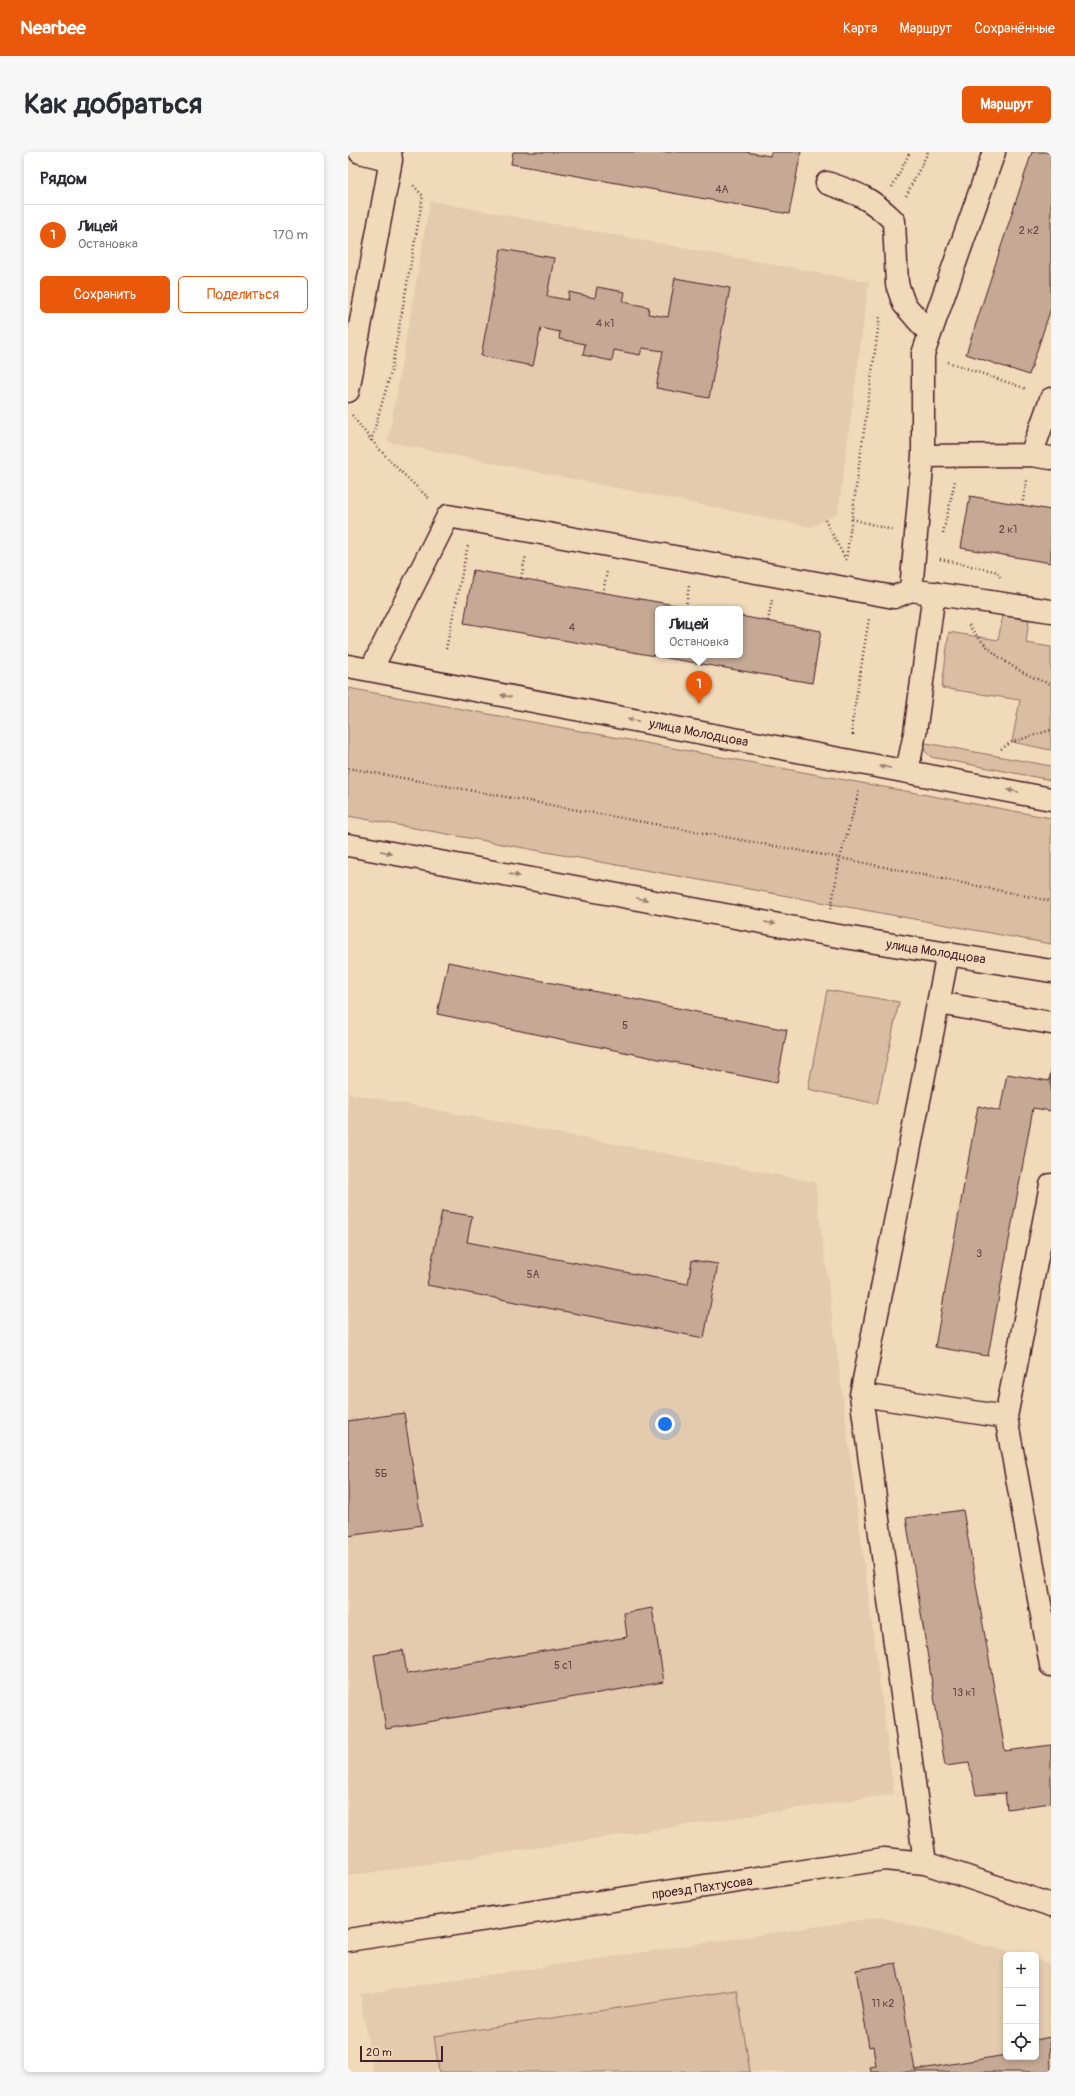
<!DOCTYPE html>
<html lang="ru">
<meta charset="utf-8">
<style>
body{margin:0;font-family:Pangolin,sans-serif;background:#f7f7f7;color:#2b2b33}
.controls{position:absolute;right:12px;bottom:12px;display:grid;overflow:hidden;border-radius:6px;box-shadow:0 2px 6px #0003}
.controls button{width:36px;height:36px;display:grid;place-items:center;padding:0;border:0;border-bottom:1px solid #e1e1e2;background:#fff;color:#2b2b33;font:20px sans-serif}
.scale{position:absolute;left:12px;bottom:10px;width:83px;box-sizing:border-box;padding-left:4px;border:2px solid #4a1f2b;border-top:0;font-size:11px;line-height:14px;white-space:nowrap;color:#4a1f2b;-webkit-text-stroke:3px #f1dab9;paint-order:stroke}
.you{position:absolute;left:317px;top:1272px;width:14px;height:14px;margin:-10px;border:3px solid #fff;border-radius:50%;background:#1a73e8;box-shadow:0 0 0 6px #1a73e833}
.badge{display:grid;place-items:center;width:26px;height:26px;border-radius:50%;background:#ea580c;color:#fff;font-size:13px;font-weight:700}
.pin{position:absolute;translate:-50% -33px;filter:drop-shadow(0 1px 2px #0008)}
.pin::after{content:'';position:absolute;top:21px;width:14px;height:12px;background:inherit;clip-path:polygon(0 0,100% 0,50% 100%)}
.popup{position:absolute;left:307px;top:454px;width:88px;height:52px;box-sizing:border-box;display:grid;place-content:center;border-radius:6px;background:#fff;filter:drop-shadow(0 1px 3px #0005);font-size:13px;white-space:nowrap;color:#7c7c81}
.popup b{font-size:15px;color:#2b2b33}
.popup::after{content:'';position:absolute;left:50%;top:100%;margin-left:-8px;border:8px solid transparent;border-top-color:#fff}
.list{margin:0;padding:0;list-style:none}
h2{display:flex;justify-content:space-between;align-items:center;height:52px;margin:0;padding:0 16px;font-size:17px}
h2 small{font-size:13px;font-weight:400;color:#7c7c81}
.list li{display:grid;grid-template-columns:26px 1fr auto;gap:12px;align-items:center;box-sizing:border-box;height:60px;padding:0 16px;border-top:1px solid #e1e1e2}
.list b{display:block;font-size:15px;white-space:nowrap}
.list p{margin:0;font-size:13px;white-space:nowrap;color:#7c7c81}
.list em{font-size:13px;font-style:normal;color:#7c7c81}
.actions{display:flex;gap:8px;padding:12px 16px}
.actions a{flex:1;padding:9px 0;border:1px solid #ea580c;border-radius:6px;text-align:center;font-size:14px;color:#ea580c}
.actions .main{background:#ea580c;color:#fff}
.icon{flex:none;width:22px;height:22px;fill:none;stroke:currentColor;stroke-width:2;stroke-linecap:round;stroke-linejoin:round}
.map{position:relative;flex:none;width:703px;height:1920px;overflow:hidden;border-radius:6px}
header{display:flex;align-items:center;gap:24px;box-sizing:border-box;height:56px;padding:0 20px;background:#ea580c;color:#fff}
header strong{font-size:19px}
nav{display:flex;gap:22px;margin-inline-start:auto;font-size:14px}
.intro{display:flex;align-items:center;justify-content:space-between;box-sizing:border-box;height:96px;padding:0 24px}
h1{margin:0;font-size:28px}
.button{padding:10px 18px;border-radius:6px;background:#ea580c;color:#fff;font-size:14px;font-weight:700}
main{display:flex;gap:24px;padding:0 24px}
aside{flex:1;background:#fff;border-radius:6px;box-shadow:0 2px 6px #0003}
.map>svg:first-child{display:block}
.built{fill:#e4cbae}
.green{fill:#d9bea4;stroke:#926e68}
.building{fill:#c5a994;stroke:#4a1f2b}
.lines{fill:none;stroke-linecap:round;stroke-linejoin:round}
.minor-casing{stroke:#4a1f2b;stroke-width:25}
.path{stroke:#4a1f2b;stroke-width:2.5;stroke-dasharray:1 3;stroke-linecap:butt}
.minor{stroke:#f1dab9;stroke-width:22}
.oneway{fill:#9e7c72}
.labels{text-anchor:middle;stroke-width:3;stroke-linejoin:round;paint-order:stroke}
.number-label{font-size:11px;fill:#694245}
.street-label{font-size:13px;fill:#4a1f2b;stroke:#f1dab9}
</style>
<header>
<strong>Nearbee</strong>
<nav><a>Карта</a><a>Маршрут</a><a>Сохранённые</a></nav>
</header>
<div class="intro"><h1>Как добраться</h1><a class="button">Маршрут</a></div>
<main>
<aside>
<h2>Рядом<small></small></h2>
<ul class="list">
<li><span class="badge">1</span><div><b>Лицей</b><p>Остановка</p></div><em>170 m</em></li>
</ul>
<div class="actions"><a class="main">Сохранить</a><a>Поделиться</a></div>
</aside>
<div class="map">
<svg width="703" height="1920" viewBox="0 0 703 1920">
<rect width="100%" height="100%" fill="#f1dab9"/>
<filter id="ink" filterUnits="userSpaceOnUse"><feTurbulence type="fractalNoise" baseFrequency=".025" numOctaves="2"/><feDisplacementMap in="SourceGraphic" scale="8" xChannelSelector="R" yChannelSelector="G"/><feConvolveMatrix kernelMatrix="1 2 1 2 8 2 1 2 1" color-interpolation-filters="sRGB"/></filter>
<g filter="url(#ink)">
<path class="built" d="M 82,49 L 521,130 L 490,361 L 463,375 L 40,290 Z
M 0,941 L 467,1030 L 546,1642 L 0,1724 Z
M 533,1765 L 671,1803 L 658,1803 L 658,1905 L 688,1905 L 688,1808 L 703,1812 L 703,1920 L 25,1920 L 12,1842 Z"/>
<path class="green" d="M 655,463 L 681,467 L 678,491 L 703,495 L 703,598 L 664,590 L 672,548 L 594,536 L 601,480 L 650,488 Z
M 0,536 L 703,666 L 703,792 L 0,664 Z
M 578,591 L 703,614 L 703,628 L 583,605 L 576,598 Z
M 479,838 L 551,850 L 529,952 L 460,937 Z
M 389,1838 L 402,1920 L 91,1920 L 86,1884 Z"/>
<path class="building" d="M 165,0 L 398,0 L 422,4 L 423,0 L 453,0 L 441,62 L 163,12 Z
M 684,0 L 703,0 L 703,156 L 681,223 L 618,202 Z
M 153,97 L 206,106 L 199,144 L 220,148 L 221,140 L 247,146 L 249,135 L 277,140 L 275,150 L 301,155 L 300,162 L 320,165 L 327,126 L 382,136 L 361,246 L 308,236 L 315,199 L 294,196 L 292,203 L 266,198 L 264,209 L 235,203 L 237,192 L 211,187 L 212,180 L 193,176 L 185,214 L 133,204 Z
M 622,344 L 703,358 L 703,411 L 613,396 Z
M 125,418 L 350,457 L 310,457 L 310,503 L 392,503 L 392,464 L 473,479 L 464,531 L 116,471 Z
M 100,810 L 439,878 L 429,931 L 89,862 Z
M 703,919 L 703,959 L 685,956 L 640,1204 L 587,1195 L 630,954 L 652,959 L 659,922 L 701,929 Z
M 94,1059 L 124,1064 L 119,1090 L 340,1132 L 344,1108 L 370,1112 L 356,1186 L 79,1133 Z
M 56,1261 L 74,1373 L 0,1384 L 0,1269 Z
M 615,1358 L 657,1599 L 703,1593 L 703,1651 L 659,1657 L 657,1641 L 628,1643 L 621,1611 L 597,1614 L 558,1366 Z
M 304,1456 L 316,1530 L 38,1577 L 26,1503 L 55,1498 L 59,1522 L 279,1485 L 276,1461 Z
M 548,1811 L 567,1918 L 658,1903 L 658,1905 L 688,1905 L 688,1888 L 702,1885 L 703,1920 L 523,1920 L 522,1915 L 528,1914 L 525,1894 L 521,1895 L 508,1818 Z"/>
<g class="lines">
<g class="minor-casing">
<path id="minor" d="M 12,0 L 43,8 L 42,0
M 646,0 L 575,202 L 575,304 L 563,438 L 703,459
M 479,31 C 509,41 523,46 546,69 L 549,132 L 556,152 L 582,182
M 0,239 L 43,8
M 683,303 L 703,247
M 575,304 L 683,303 L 703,306
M 0,514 L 703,647
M 23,518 L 100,364 L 546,445 L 563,438
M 559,619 L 567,581 L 586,441
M 0,693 L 479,782 L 703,819
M 591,851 L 703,871
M 513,1243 L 658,1265 L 703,1033
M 658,1265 L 703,1513
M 577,1711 L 513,1243 L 600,801
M 0,1788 L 536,1707 L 577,1711 L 703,1753"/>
</g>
<path class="path" d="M 544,35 L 562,0
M 558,44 L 580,0
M 600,210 L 679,237
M 4,263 C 27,295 53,321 82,347
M 23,289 L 43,220 L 75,44 L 64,32
M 674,353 L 679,328
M 504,367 L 544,378
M 477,368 L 498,408
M 595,381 L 607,329
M 592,407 L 650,420 L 652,425
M 498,408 L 532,163
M 173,426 L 178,403
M 255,441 L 259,419
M 338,455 L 341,434
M 420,469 L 424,448
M 621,473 C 637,499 674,524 703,532
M 98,497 L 120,393
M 505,583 L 504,571 L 521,466
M 653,597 L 664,590 L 703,578
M 0,616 L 492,706 L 703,749
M 483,757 L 492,706 L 512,637"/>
<use href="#minor" class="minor"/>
</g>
<defs><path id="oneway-solid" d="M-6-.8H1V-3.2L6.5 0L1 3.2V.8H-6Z"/></defs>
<g class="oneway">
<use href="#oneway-solid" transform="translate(158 544) rotate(-169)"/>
<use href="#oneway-solid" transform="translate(285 568) rotate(-169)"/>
<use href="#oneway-solid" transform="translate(537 615) rotate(-169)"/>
<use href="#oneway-solid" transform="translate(665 639) rotate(-169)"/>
<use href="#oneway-solid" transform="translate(38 700) rotate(11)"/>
<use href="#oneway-solid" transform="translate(166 723) rotate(11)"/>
<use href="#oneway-solid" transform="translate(294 747) rotate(11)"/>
<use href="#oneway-solid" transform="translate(422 771) rotate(11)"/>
</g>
</g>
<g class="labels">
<g class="number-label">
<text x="374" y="41">4А</text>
<text x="681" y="82">2 к2</text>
<text x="257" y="175">4 к1</text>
<text x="660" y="381">2 к1</text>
<text x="224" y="479">4</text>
<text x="277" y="877">5</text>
<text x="631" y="1105">3</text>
<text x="185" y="1126">5А</text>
<text x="33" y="1325">5Б</text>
<text x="215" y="1517">5 с1</text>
<text x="616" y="1544">13 к1</text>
<text x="535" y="1855">11 к2</text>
</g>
<g class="street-label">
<text transform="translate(351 580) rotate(11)" y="5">улица Молодцова</text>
<text transform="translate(588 799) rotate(9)" y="5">улица Молодцова</text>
<text transform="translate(354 1735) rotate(-8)" y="5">проезд Пахтусова</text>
</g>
</g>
</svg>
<div class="controls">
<button>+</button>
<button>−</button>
<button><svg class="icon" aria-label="locate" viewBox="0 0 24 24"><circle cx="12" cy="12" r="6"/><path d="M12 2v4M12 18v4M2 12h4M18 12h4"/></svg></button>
</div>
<div class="scale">20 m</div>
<div class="you"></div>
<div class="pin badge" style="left:351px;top:552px">1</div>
<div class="popup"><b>Лицей</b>Остановка</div>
</div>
</main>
